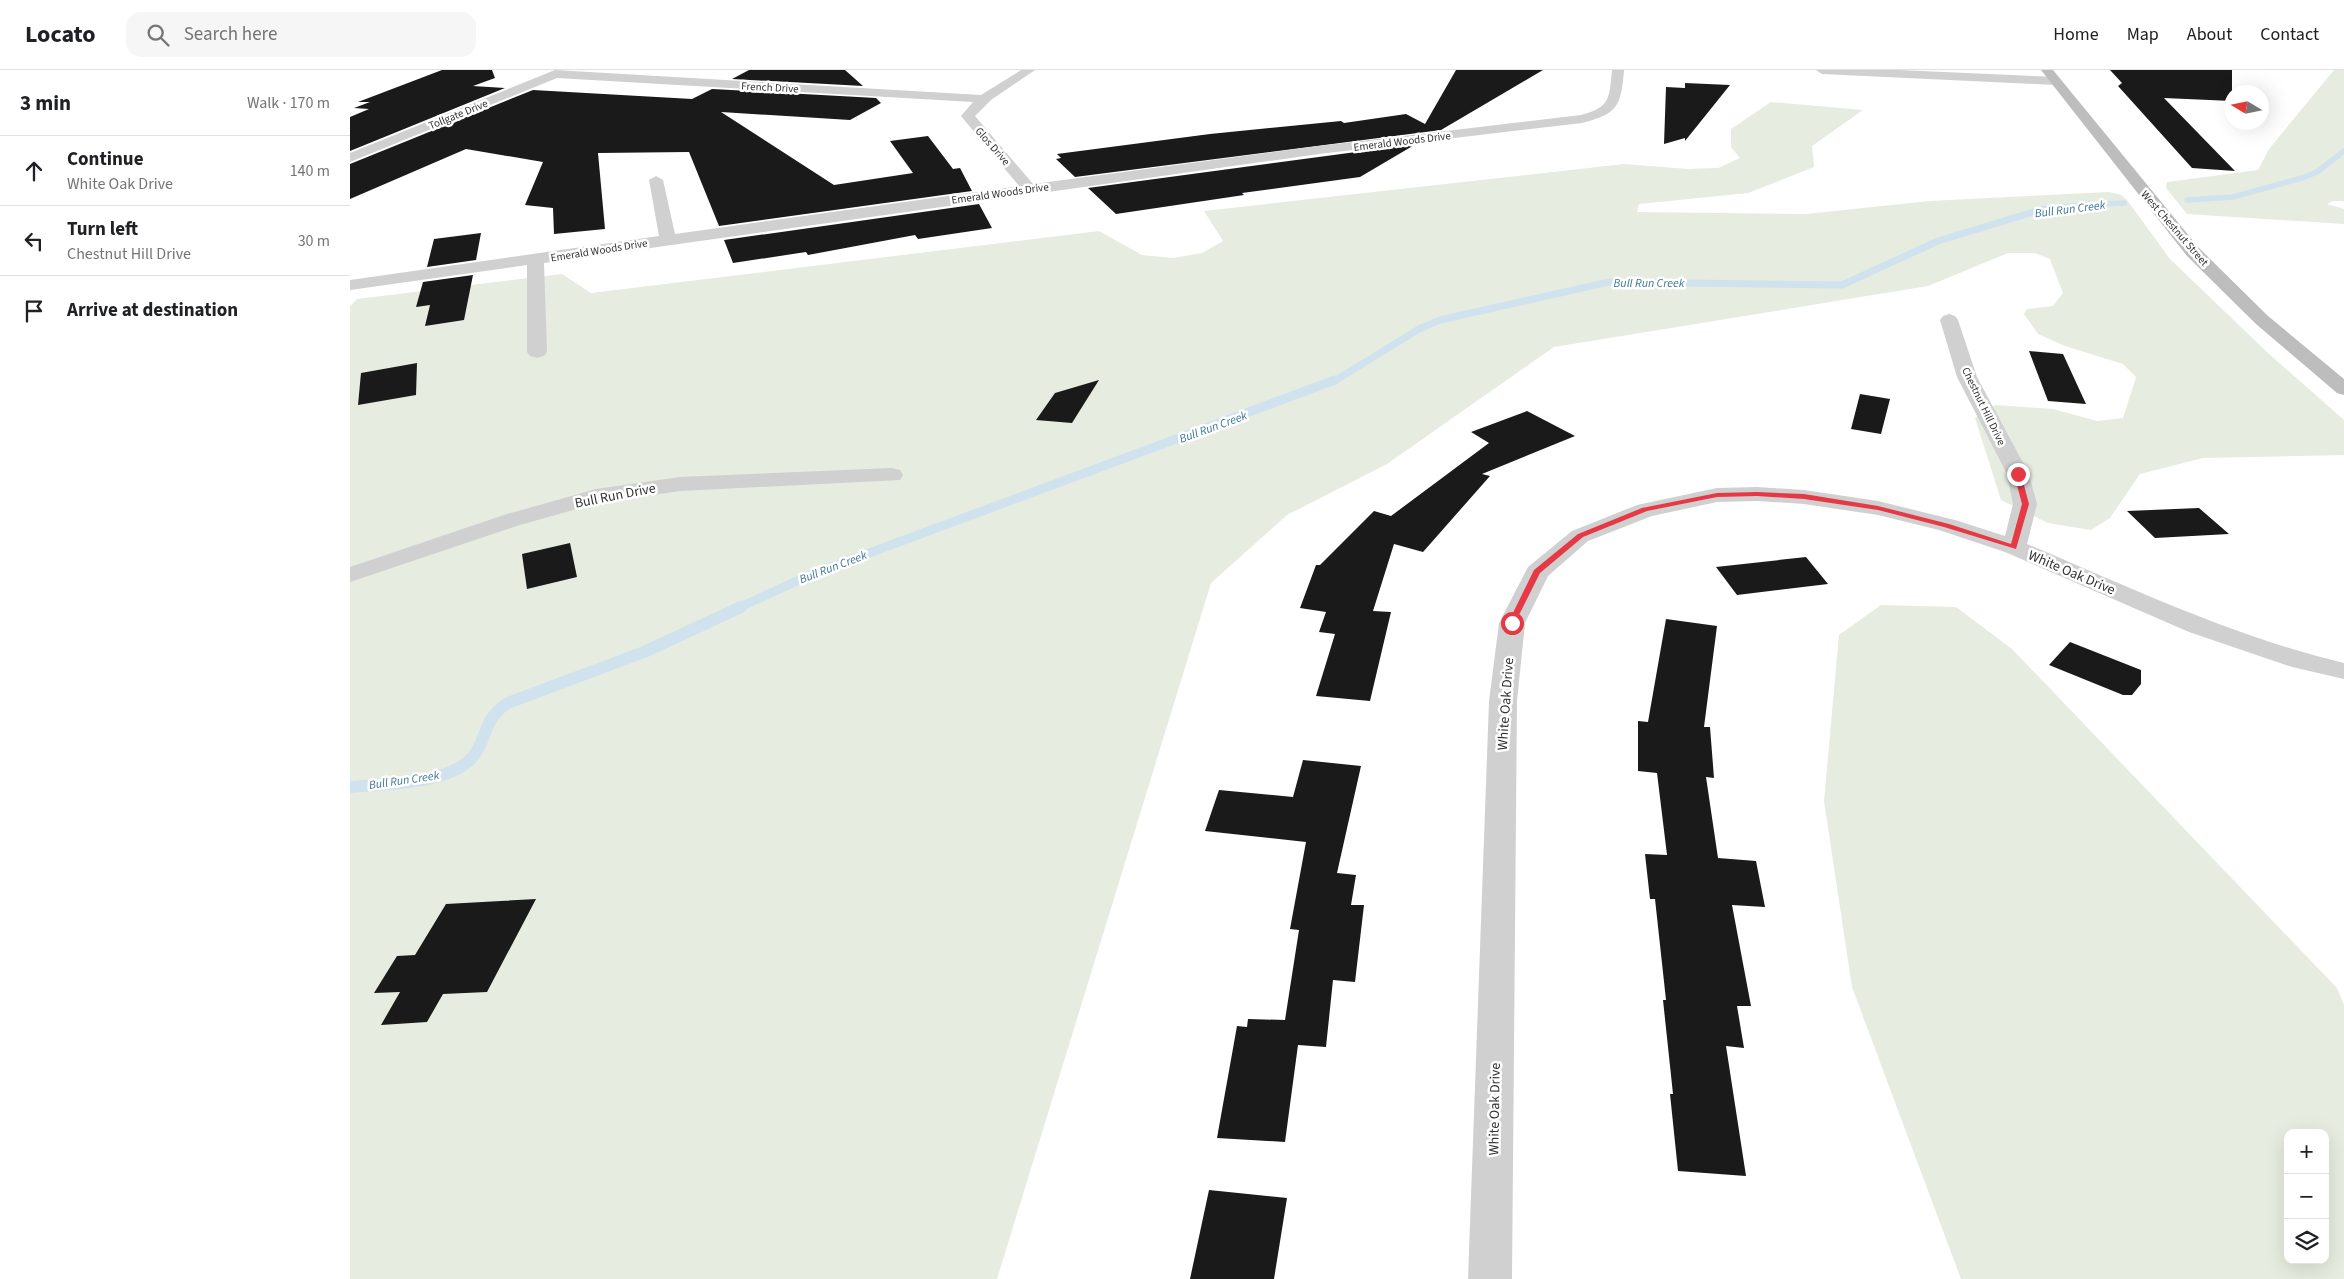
<!DOCTYPE html>
<meta charset="utf-8">
<style>
body{margin:0;font-family:"Source Sans 3",sans-serif;background:#f6f6f6;color:#202124}
.controls{position:absolute;right:15px;bottom:15px;display:grid;overflow:hidden;border-radius:10px;box-shadow:0 5px 20px #0002}
.controls button{width:45px;height:45px;display:grid;place-items:center;padding:0;border:0;border-bottom:1px solid #e0e0e0;background:#fff;color:#202124;font:25px sans-serif}
.compass{position:absolute;left:1874px;top:15px;width:45px;height:45px;border-radius:50%;background:#fff;box-shadow:0 5px 20px #0002;rotate:280deg}
.stop{position:absolute;width:15px;height:15px;margin:-11px;border:4px solid #e63946;border-radius:50%;background:#fff}
.stop.end{background:#e63946;border-color:#fff;box-shadow:0 1px 5px #0008}
.list{margin:0;padding:0;list-style:none}
h2{display:flex;justify-content:space-between;align-items:center;height:65px;margin:0;padding:0 20px;font-size:21px}
h2 small{font-size:16px;font-weight:400;color:#757577}
.list li{display:grid;grid-template-columns:32px 1fr auto;gap:15px;align-items:center;box-sizing:border-box;height:70px;padding:0 20px;border-top:1px solid #e0e0e0}
.list b{display:block;font-size:19px;white-space:nowrap}
.list p{margin:0;font-size:16px;white-space:nowrap;color:#757577}
.list em{font-size:16px;font-style:normal;color:#757577}
.icon{flex:none;width:28px;height:28px;fill:none;stroke:currentColor;stroke-width:2;stroke-linecap:round;stroke-linejoin:round}
.map{position:relative;flex:none;width:1994px;height:1209px;overflow:hidden}
header{display:flex;align-items:center;gap:30px;box-sizing:border-box;height:70px;padding:0 25px;background:#fff;border-bottom:1px solid #e0e0e0}
header strong{font-size:24px}
nav{display:flex;gap:28px;margin-inline-start:auto;font-size:18px}
.search{width:350px;height:45px;background:#f6f6f6;display:flex;align-items:center;gap:12px;box-sizing:border-box;padding:0 18px;border-radius:15px;color:#757577;font-size:19px}
main{display:flex}
aside{flex:1;background:#fff}
.map>svg:first-child{display:block}
.green{fill:#e6ecdf;fill-rule:evenodd}
.lines{fill:none;stroke-linecap:round;stroke-linejoin:round}
.stream-far3{stroke:#cfe2ee;stroke-width:5.5}
.stream-far2{stroke:#cfe2ee;stroke-width:7}
.stream-far1{stroke:#cfe2ee;stroke-width:9}
.stream{stroke:#cfe2ee;stroke-width:12}
.building{fill:#1a1a1a}
.street{fill:#d0d0d0;fill-rule:evenodd}
.secondary{fill:#bdbdbd;fill-rule:evenodd}
.route{fill:#e63946}
.labels{text-anchor:middle;stroke-width:5;stroke-linejoin:round;paint-order:stroke}
.far-street-label{font-size:11px;fill:#333;stroke:#fff}
.far-water-label{font-size:12px;font-style:italic;fill:#3f7597;stroke:#fff}
.street-label{font-size:14px;fill:#333;stroke:#fff}
</style>
<header>
<strong>Locato</strong>
<div class="search"><svg class="icon" aria-label="search" viewBox="0 0 24 24"><circle cx="10" cy="10" r="6"/><path d="M15 15l6 6"/></svg>Search here</div>
<nav><a>Home</a><a>Map</a><a>About</a><a>Contact</a></nav>
</header>
<main>
<aside>
<h2>3 min<small>Walk · 170 m</small></h2>
<ul class="list">
<li><svg class="icon" aria-label="ahead" viewBox="0 0 24 24"><path d="M12 20V5M6 11l6-6 6 6"/></svg><div><b>Continue</b><p>White Oak Drive</p></div><em>140 m</em></li>
<li><svg class="icon" aria-label="left" viewBox="0 0 24 24"><path d="M17 20v-9H6M10 6l-5 5 5 5"/></svg><div><b>Turn left</b><p>Chestnut Hill Drive</p></div><em>30 m</em></li>
<li><svg class="icon" aria-label="arrive" viewBox="0 0 24 24"><path d="M6 21V4h12l-3 4 3 4H6"/></svg><div><b>Arrive at destination</b></div></li>
</ul>
</aside>
<div class="map">
<svg width="1994" height="1209" viewBox="0 0 1994 1209">
<rect width="100%" height="100%" fill="#fff"/>
<path class="green" d="M 1984,0 L 1994,0 L 1994,131 L 1983,131 L 1977,134 L 1994,139 L 1994,154 L 1837,144 L 1816,118 L 1817,112 L 1908,100 L 1919,79 Z
M 1421,32 L 1513,40 L 1462,76 L 1464,97 L 1398,123 L 1289,134 L 1287,142 L 1456,144 L 1580,131 L 1759,122 L 1771,125 L 1777,130 L 1820,189 L 1918,283 L 1994,350 L 1994,385 L 1853,388 L 1790,404 L 1760,448 L 1741,460 L 1698,453 L 1651,430 L 1625,348 L 1645,335 L 1703,339 L 1747,351 L 1773,348 L 1786,307 L 1773,294 L 1715,276 L 1688,264 L 1674,244 L 1677,239 L 1703,236 L 1713,223 L 1700,189 L 1685,183 L 1658,183 L 1578,216 L 1204,277 L 1037,394 L 937,445 L 861,513 L 647,1209 L 0,1209 L 0,236 L 7,229 L 212,204 L 241,223 L 749,161 L 792,185 L 823,188 L 852,183 L 873,171 L 854,141 L 1274,94 L 1338,99 L 1368,98 L 1390,88 L 1381,77 L 1381,59 Z
M 1531,535 L 1606,537 L 1662,579 L 1987,918 L 1994,935 L 1994,1209 L 1611,1209 L 1502,917 L 1474,731 L 1489,565 ZM 1938,1063 L 1975,1063 L 1975,1190 L 1938,1190 Z"/>
<g class="lines">
<path class="stream-far3" d="M 1837,130 L 1883,127 L 1952,108 L 1967,102 L 1994,81
M 1722,136 L 1774,133"/>
<path class="stream-far2" d="M 983,312 L 1069,259 L 1090,250 L 1259,212 L 1492,215 L 1588,171 L 1690,140 L 1741,135"/>
<path class="stream-far1" d="M 388,538 L 460,505 L 985,310"/>
<path class="stream" d="M 0,717 C 34,714 103,715 125,684 C 138,664 134,648 158,633 L 294,582 L 391,537"/>
</g>
<path class="building" d="M 92,0 L 142,0 L 145,8 L 123,16 L 155,18 L 0,81 L 0,47 L 19,39 L 4,38 L 20,32 L 8,32 Z
M 399,0 L 495,0 L 513,16 L 382,9 Z
M 1106,0 L 1193,0 L 1091,60 L 725,107 L 706,89 L 711,88 L 707,84 L 860,64 L 991,51 L 994,53 L 1056,44 L 1075,54 Z
M 1760,0 L 1882,0 L 1882,31 L 1814,28 L 1885,101 L 1842,98 L 1768,16 L 1772,13 Z
M 1335,13 L 1380,15 L 1335,71 L 1335,68 L 1314,74 L 1316,17 L 1335,18 Z
M 362,19 L 526,28 L 531,33 L 500,50 L 371,42 L 484,115 L 563,103 L 540,71 L 578,66 L 603,99 L 610,98 L 622,121 L 369,156 L 339,82 L 248,83 L 255,159 L 204,164 L 203,138 L 175,135 L 193,92 L 116,79 L 0,129 L 0,94 L 183,20 L 342,29 Z
M 1066,74 L 1010,107 L 892,123 L 894,125 L 766,144 L 738,118 Z
M 629,134 L 642,158 L 568,169 L 565,165 L 458,185 L 456,182 L 383,193 L 374,170 Z
M 131,163 L 126,190 L 77,197 L 84,169 Z
M 123,205 L 114,250 L 75,256 L 80,235 L 66,237 L 73,212 Z
M 1679,281 L 1713,284 L 1736,334 L 1698,331 Z
M 67,293 L 66,325 L 8,335 L 11,303 Z
M 749,310 L 722,353 L 686,350 L 705,323 Z
M 1510,324 L 1540,329 L 1531,364 L 1501,359 Z
M 1177,341 L 1225,366 L 1132,404 L 1140,406 L 1073,482 L 1044,474 L 1023,541 L 1041,542 L 1020,631 L 966,626 L 985,564 L 969,562 L 976,542 L 950,538 L 966,495 L 970,495 L 1024,441 L 1041,446 L 1139,373 L 1121,362 Z
M 1849,438 L 1879,464 L 1805,468 L 1777,441 Z
M 220,473 L 227,507 L 177,519 L 172,484 Z
M 1456,487 L 1478,514 L 1387,525 L 1366,497 Z
M 1316,549 L 1367,556 L 1354,657 L 1360,657 L 1364,708 L 1356,707 L 1368,788 L 1406,791 L 1415,837 L 1382,835 L 1401,936 L 1387,936 L 1394,978 L 1376,976 L 1396,1106 L 1328,1101 L 1320,1024 L 1323,1024 L 1313,930 L 1316,930 L 1305,829 L 1300,829 L 1295,784 L 1317,785 L 1307,703 L 1288,701 L 1288,651 L 1298,652 Z
M 1720,572 L 1791,600 L 1791,614 L 1782,625 L 1773,625 L 1699,595 Z
M 953,690 L 1011,696 L 987,803 L 1006,805 L 1001,835 L 1014,835 L 1005,912 L 983,910 L 976,977 L 948,975 L 935,1072 L 867,1068 L 887,956 L 897,957 L 898,949 L 935,950 L 949,860 L 940,859 L 956,772 L 855,761 L 869,720 L 943,727 Z
M 186,829 L 137,922 L 93,924 L 77,952 L 31,955 L 50,922 L 24,923 L 47,886 L 65,885 L 96,834 Z
M 859,1120 L 937,1128 L 924,1209 L 840,1209 Z"/>
<g class="lines">
<path class="street" d="M 205,0 L 631,25 L 671,0 L 685,0 L 641,30 L 625,46 L 683,114 L 969,76 L 1231,45 C 1261,37 1259,28 1262,0 L 1274,0 C 1271,36 1268,44 1232,53 L 969,84 L 194,193 L 197,282 L 194,286 L 187,288 L 180,286 L 177,282 L 177,195 L 0,220 L 0,210 L 309,166 L 299,110 L 306,106 L 313,110 L 325,164 L 669,116 L 611,46 L 623,32 L 207,8 L 0,92 L 0,83 Z
M 1466,0 L 1549,0 L 1706,7 L 1712,11 L 1706,15 L 1472,4 Z
M 1599,244 L 1605,246 L 1608,250 L 1627,307 L 1679,404 L 1687,434 L 1677,474 C 1781,518 1884,567 1994,593 L 1994,609 L 1942,597 L 1839,562 L 1655,482 L 1589,460 L 1528,445 L 1454,434 L 1407,431 L 1367,432 L 1302,446 L 1238,471 L 1198,506 L 1175,553 L 1167,631 L 1162,1209 L 1118,1209 L 1139,631 L 1149,553 L 1178,497 L 1222,461 L 1287,435 L 1367,418 L 1407,417 L 1454,420 L 1528,431 L 1605,450 L 1655,466 L 1663,434 L 1657,404 L 1607,307 L 1590,250 L 1593,246 Z
M 542,398 L 550,400 L 553,405 L 550,410 L 330,421 L 248,433 L 170,455 L 0,512 L 0,497 L 154,445 L 246,419 L 330,407 Z"/>
<path class="secondary" d="M 1691,0 L 1703,0 L 1849,178 L 1918,246 L 1994,309 L 1994,325 L 1987,323 L 1906,254 L 1837,186 Z"/>
</g>
<path class="route" d="M 1668,402 L 1671,404 L 1679,434 L 1666,479 L 1594,457 L 1528,440 L 1454,429 L 1407,426 L 1367,427 L 1297,441 L 1233,467 L 1190,503 L 1165,553 L 1162,555 L 1158,553 L 1184,500 L 1228,464 L 1292,438 L 1367,423 L 1407,422 L 1454,424 L 1528,436 L 1599,454 L 1661,474 L 1672,434 L 1664,404 Z"/>
<g class="labels">
<g class="far-street-label">
<text transform="translate(420 17) rotate(3)" y="4">French Drive</text>
<text transform="translate(108 44) rotate(-22)" y="4">Tollgate Drive</text>
<text transform="translate(1052 71) rotate(-7)" y="4">Emerald Woods Drive</text>
<text transform="translate(643 76) rotate(49)" y="4">Glos Drive</text>
<text transform="translate(650 123) rotate(-8)" y="4">Emerald Woods Drive</text>
<text transform="translate(1825 158) rotate(49)" y="4">West Chestnut Street</text>
<text transform="translate(249 180) rotate(-9)" y="4">Emerald Woods Drive</text>
<text transform="translate(1634 336) rotate(64)" y="4">Chestnut Hill Drive</text>
</g>
<g class="far-water-label">
<text transform="translate(1720 139) rotate(-7)" y="4">Bull Run Creek</text>
<text x="1299" y="217">Bull Run Creek</text>
<text transform="translate(863 357) rotate(-20)" y="4">Bull Run Creek</text>
<text transform="translate(483 497) rotate(-21)" y="4">Bull Run Creek</text>
<text transform="translate(54 710) rotate(-8)" y="4">Bull Run Creek</text>
</g>
<g class="street-label">
<text transform="translate(265 425) rotate(-11)" y="5">Bull Run Drive</text>
<text transform="translate(1722 502) rotate(23)" y="5">White Oak Drive</text>
<text transform="translate(1155 634) rotate(-86)" y="5">White Oak Drive</text>
<text transform="translate(1144 1039) rotate(-89)" y="5">White Oak Drive</text>
</g>
</g>
</svg>
<div class="controls">
<button>+</button>
<button>−</button>
<button><svg class="icon" aria-label="layers" viewBox="0 0 24 24"><path d="M12 4l9 5-9 5-9-5zM3 14l9 5 9-5"/></svg></button>
</div>
<svg class="compass" viewBox="-18 -18 36 36"><path d="M0-13l5 13h-10z" fill="#e53935"/><path d="M0 13l5-13h-10z" fill="#757577"/></svg>
<div class="stop" style="left:1162px;top:553px"></div>
<div class="stop end" style="left:1668px;top:404px"></div>
</div>
</main>
